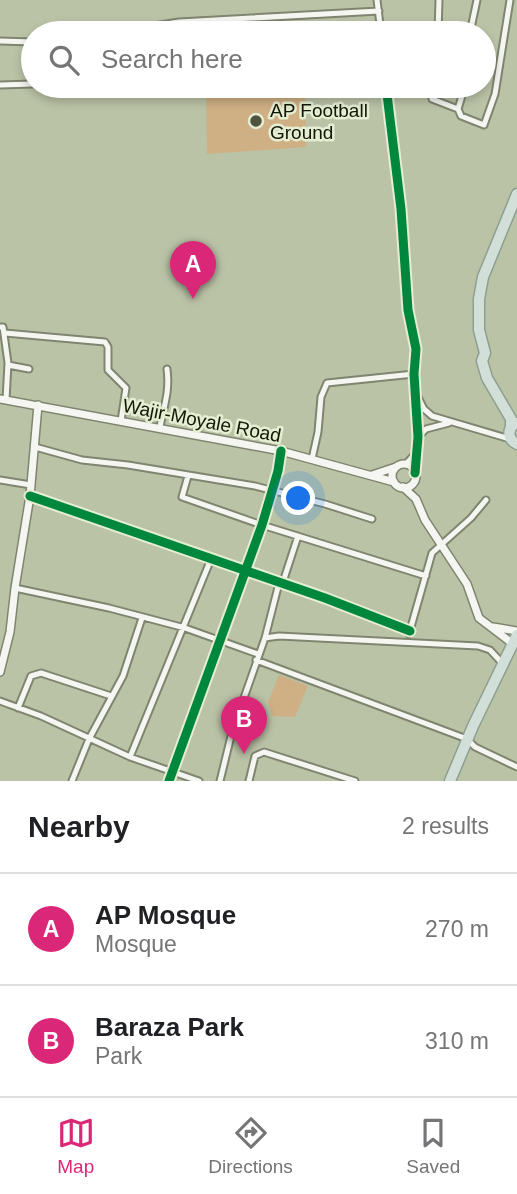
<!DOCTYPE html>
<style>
body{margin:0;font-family:Helvetica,sans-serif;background:#f2f2f2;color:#202124}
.you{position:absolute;left:299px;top:499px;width:24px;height:24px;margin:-18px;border:5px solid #fff;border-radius:50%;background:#1a73e8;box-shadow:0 0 0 10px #1a73e833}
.badge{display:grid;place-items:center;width:46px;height:46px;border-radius:50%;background:#db2777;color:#fff;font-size:23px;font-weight:700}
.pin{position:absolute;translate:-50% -58px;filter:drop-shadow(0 2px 4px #0008)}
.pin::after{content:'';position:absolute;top:37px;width:24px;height:21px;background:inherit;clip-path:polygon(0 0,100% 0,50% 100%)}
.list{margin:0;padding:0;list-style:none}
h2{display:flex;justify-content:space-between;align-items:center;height:91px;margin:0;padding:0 28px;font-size:30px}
h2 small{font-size:23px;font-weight:400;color:#757577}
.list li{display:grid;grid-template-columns:46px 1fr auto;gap:21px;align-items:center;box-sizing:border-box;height:112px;padding:0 28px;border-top:2px solid #e0e0e0}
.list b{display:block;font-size:26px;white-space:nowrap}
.list p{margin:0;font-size:23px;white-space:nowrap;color:#757577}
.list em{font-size:23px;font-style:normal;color:#757577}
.icon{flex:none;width:38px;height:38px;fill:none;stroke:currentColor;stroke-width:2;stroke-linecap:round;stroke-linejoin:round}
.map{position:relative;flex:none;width:517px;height:781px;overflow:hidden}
.search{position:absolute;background:#fff;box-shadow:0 4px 10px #0003;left:21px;right:21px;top:21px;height:77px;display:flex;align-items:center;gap:18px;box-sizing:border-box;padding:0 24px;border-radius:38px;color:#757577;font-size:26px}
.sheet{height:315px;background:#fff}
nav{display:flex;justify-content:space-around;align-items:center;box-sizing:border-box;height:98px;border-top:2px solid #e0e0e0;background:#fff;font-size:19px;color:#757577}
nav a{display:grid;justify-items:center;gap:4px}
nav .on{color:#db2777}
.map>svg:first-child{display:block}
.green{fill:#cfaf84}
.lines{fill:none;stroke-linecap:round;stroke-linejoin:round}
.street-casing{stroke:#7f856f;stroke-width:9}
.secondary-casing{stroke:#7f856f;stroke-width:10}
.highway-casing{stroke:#8d9f8f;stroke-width:13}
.street{stroke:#f5f6f2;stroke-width:5}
.secondary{stroke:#f5f6f2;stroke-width:7}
.highway{stroke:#d1dfd8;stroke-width:10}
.cycleway-casing{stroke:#e5edd2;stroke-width:13}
.cycleway{stroke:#00873e;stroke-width:9}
.poi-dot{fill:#4e543d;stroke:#e5edd2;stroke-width:2.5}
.labels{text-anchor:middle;stroke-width:5;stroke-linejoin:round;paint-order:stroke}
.poi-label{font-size:19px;fill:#131804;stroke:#e5edd2;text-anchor:start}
.street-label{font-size:19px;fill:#131804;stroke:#e5edd2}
</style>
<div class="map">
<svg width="517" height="781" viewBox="0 0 517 781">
<rect width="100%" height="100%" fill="#bbc3a7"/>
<path class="green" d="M 305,88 L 306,147 L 207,154 L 206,95 Z
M 279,675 L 308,686 L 295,717 L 272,716 L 268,702 Z"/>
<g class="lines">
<g class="street-casing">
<path id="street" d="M 377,0 L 381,33
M 110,33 L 179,22 L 379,11
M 438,33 L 439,0
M 470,33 L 477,0
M 0,41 L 33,42
M 0,85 L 33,84
M 386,86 L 401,209 L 408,310 L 416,349 L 414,374 L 418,437 L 415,473
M 431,86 L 432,99 L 458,109 L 461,116 L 484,125 L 495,94 L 510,0
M 458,109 L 465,86
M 0,327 L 3,327 L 8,363 L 6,400
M 5,333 L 105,342 L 108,347 L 108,370 L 126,388 L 121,421
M 8,365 L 29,369
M 418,397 L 424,409 L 432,416 L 510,439
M 160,427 C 164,405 170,392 167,369
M 418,437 L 426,429 L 449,423
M 35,447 L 82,460 L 128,465 L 255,486 L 325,504 L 372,519
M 312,459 L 318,432 L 321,397 L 327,383 L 414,374
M 406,464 L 416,453
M 188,476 L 182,497 L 262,525 L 426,576
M 0,480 L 31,485
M 30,496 L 325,598 L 410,631
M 282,585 L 298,536
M 15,588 L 109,608 L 185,628 L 258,654
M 409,634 L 432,553 L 471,518 L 486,500
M 265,638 L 279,583
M 256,660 L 467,739 L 475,747 L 517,767
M 0,701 L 41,716 L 130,757 L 199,781
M 18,708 L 31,676 L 41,673 L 111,696
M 130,757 L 211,559
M 72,781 L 89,739 L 123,676 L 142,618
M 169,781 L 262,525 L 278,471 L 281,451
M 220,781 L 232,732 L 265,638 L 279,636 L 478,646 L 490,650 L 503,664
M 249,781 L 255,756 L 264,752 L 355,781"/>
</g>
<g class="secondary-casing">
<path id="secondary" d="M 0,399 L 281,451 L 394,482
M392 476a12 12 0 1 1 24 0a12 12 0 1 1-24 0Z
M 372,475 L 396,467
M 403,487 L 416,499 L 425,520 L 467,584 L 479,618 L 513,644
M 493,627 L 517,631
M 0,672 L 10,632 L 15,588 L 30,496 L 38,405"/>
</g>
<g class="highway-casing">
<path id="highway" d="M 516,423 C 507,428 507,439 517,444
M 511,427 L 511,419 L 487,378 L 482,361 L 485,353 L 479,330 L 479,299 L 483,277 L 517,194
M 450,781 L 473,726 L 517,635"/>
</g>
<use href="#street" class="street"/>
<use href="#secondary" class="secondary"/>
<use href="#highway" class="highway"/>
<g class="cycleway-casing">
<path id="cycleway" d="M 386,86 L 401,209 L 408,310 L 416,349 L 414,374 L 418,437 L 415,473
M 30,496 L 325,598 L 410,631
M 169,781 L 262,525 L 278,471 L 281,451"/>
</g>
<use href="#cycleway" class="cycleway"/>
</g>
<circle class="poi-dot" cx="256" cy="121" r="7"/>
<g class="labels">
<g class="poi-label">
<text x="270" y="117">AP Football<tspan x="270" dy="22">Ground</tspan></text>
</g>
<g class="street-label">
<text transform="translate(202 420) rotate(11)" y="7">Wajir-Moyale Road</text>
</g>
</g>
</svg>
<div class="you"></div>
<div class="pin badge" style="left:193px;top:299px">A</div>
<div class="pin badge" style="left:244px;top:754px">B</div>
<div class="search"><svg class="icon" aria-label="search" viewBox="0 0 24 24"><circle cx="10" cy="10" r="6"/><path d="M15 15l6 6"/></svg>Search here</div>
</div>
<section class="sheet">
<h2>Nearby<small>2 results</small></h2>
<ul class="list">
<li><span class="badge">A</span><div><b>AP Mosque</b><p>Mosque</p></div><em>270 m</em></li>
<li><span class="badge">B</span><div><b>Baraza Park</b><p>Park</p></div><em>310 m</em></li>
</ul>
</section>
<nav>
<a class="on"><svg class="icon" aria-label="map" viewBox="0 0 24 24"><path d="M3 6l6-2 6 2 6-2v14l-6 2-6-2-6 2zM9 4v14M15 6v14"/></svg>Map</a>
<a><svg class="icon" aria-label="directions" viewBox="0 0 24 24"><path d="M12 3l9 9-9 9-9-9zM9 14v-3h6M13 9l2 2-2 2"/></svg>Directions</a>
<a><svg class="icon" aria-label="saved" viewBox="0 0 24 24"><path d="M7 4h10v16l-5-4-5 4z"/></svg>Saved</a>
</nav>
